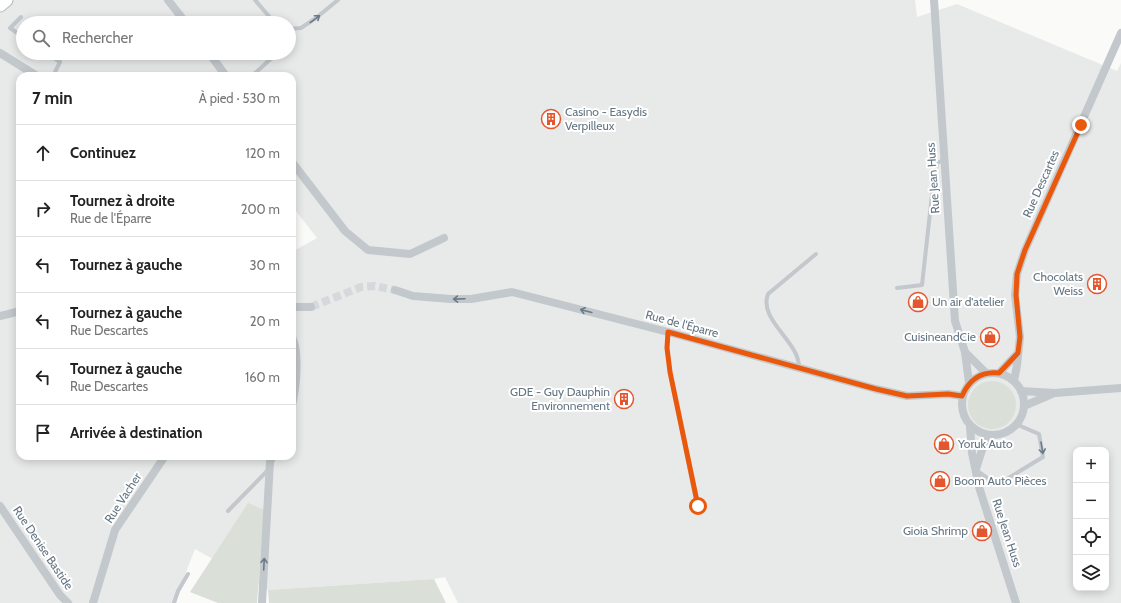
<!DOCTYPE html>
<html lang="fr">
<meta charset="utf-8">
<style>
body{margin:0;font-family:Cabin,sans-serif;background:#f2f2f2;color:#222}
.controls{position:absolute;right:12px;bottom:12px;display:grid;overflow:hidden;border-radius:8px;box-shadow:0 2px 10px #0003}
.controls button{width:36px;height:36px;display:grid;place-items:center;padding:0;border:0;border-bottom:1px solid #e0e0e0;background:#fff;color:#222;font:20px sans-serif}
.stop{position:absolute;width:12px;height:12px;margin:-9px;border:3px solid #ea580c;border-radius:50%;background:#fff}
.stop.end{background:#ea580c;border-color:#fff;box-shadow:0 1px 4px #0008}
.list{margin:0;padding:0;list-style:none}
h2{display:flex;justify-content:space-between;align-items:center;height:52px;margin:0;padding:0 16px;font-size:17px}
h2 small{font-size:13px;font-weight:400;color:#767676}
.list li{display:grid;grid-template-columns:26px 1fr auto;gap:12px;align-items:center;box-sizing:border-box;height:56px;padding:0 16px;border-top:1px solid #e0e0e0}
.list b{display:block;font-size:15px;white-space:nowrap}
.list p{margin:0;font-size:13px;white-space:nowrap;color:#767676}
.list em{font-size:13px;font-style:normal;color:#767676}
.icon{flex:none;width:22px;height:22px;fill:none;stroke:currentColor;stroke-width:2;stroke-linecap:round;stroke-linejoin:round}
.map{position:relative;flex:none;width:1121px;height:603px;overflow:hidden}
.search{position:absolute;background:#fff;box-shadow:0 2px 10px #0003;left:16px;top:16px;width:280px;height:44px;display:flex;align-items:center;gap:10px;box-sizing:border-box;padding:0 14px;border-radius:22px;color:#767676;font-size:15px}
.panel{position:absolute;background:#fff;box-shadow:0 2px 10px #0003;left:16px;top:72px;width:280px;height:388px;border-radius:12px}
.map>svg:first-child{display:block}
.built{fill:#e8e9e9;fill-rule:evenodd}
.green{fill:#dadfd7}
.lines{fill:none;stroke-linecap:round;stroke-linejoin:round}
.street-tunnel{stroke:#d5d9db;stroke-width:8;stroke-dasharray:8 4;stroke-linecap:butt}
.primary-casing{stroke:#b5babe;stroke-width:15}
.lane{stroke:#c3c8cc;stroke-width:4}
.street{stroke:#c3c8cc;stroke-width:8}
.primary{stroke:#fff;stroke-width:13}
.oneway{stroke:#6a7a87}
.route{stroke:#ea580c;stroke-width:5}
.labels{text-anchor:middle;stroke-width:4;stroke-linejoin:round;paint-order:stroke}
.poi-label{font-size:12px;fill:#657683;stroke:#fff;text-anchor:start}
.street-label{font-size:12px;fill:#657683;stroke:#fff}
</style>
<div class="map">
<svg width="1121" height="603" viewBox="0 0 1121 603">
<rect width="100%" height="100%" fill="#fafaf8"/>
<path class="built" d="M 8,0 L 915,0 L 917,17 L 957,4 L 1117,71 L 1121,63 L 1121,603 L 458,603 L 445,577 L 434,579 L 268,590 L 195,549 L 174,603 L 0,603 L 0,6 ZM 23,23 L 289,23 L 289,53 L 23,53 ZM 20,76 L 292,76 L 292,206 L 317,238 L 292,252 L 292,456 L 20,456 ZM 1076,450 L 1106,450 L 1106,588 L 1076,588 Z"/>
<path class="green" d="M968 405a24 24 0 1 1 48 0a24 24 0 1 1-48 0Z
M 248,503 L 264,510 L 257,603 L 218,603 L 190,592 Z
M 434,579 L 446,603 L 269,603 L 268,590 Z"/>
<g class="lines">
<path class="street-tunnel" d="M 311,307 L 361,287 L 375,286 L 395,290"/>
<g class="primary-casing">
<path id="primary" d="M 0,5 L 6,0"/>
</g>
<path class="lane" d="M 255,0 L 273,21 L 277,23
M 21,17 L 10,28 L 23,37
M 289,29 L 301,28 L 316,18 L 338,0
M 47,53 L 60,62 L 53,76
M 252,76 L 277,53
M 897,288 L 922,285 L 932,195 L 937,163 L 944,160
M 668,332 L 667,348 L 670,372 L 697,506
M 799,367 C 799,341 758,320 768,294 L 816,254
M 976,470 L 997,485 L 1043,457 L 1039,434 L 1016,424
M 228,511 L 269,469
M 174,603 L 178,591 L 188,574"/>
<path class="street" d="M 168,0 L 186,23
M 934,0 L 955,321 L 965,352 L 969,383
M 0,53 L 37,76
M 209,53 L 226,76
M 292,162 L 345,231 L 368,250 L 410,254 L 444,238
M 395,290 L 413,296 L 451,299 L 471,299 L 512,292 L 668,332 L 876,389 L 907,396 L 948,394 L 962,396
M 292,307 L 311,307
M 0,316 L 20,311
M 292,337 C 300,353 296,388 292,405
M 965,352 L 986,373
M962 404a31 31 0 1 1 62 0a31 31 0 1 1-62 0Z
M 999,373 L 1018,353
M 1014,381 L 1017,365 L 1020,337 L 1015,295 L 1017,274 L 1025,250 L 1121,33
M 1021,391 L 1055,393 L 1121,388
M 1024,406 L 1052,394
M 970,426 L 972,453 L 979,487 L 1016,603
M 976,469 L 982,450 L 990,435
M 0,506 L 60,595 L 68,603
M 93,603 L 115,530 L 165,456
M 262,603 L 270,462 L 273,456"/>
<use href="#primary" class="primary"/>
</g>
<defs><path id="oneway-shaft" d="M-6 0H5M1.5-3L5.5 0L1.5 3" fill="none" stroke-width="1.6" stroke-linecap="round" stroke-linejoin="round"/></defs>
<g class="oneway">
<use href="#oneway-shaft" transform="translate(315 19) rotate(-36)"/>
<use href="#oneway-shaft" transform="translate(459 299) rotate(178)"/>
<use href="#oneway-shaft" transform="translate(586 311) rotate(-165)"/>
<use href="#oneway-shaft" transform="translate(1042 448) rotate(80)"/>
<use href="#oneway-shaft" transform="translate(264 564) rotate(-87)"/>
</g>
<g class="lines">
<path class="route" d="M 698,506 L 670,372 L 667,348 L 668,332 L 876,389 L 907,396 L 948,394 L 962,396 C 969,380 981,371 999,373 L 1018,353 L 1020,337 L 1016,295 L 1017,274 L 1025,250 L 1081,125"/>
</g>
<defs>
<g id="building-ring" transform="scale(1)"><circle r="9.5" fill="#fff" stroke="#e4572e" stroke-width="1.5"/><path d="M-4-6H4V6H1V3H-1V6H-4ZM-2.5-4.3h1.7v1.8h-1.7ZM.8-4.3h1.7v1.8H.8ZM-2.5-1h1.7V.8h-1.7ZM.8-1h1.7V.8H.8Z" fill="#e4572e"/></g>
<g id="shop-ring" transform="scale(1)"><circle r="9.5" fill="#fff" stroke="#e4572e" stroke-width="1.5"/><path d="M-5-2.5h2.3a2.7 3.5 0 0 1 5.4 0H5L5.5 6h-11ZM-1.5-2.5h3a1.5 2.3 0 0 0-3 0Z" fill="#e4572e"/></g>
</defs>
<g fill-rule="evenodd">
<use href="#building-ring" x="551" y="119"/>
<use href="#building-ring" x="1097" y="284"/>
<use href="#shop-ring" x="918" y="302"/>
<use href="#shop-ring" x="990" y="337"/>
<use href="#building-ring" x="624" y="399"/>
<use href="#shop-ring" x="944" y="444"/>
<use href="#shop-ring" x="940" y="481"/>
<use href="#shop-ring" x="982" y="531"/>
</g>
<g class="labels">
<g class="poi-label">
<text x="565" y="116">Casino - Easydis<tspan x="565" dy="14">Verpilleux</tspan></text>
<text x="1083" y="281" text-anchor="end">Chocolats<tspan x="1083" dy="14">Weiss</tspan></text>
<text x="932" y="306">Un air d'atelier</text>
<text x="976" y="341" text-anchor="end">CuisineandCie</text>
<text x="610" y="396" text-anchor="end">GDE - Guy Dauphin<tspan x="610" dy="14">Environnement</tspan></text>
<text x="958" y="448">Yoruk Auto</text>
<text x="954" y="485">Boom Auto Pièces</text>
<text x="968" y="535" text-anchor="end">Gioia Shrimp</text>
</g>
<g class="street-label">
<text transform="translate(933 178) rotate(-94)" y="4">Rue Jean Huss</text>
<text transform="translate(1041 184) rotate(-66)" y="4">Rue Descartes</text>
<text transform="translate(682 324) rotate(15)" y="4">Rue de l'Éparre</text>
<text transform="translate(123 498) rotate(-57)" y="4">Rue Vacher</text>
<text transform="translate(1007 533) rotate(72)" y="4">Rue Jean Huss</text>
<text transform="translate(43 548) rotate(56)" y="4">Rue Denise Bastide</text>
</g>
</g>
</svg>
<div class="controls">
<button>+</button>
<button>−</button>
<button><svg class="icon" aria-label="locate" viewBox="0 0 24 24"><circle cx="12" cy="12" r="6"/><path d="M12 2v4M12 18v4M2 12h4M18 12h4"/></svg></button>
<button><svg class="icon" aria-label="layers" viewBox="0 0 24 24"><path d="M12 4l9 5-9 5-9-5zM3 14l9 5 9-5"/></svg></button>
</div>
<div class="stop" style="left:698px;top:506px"></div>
<div class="stop end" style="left:1081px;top:125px"></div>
<div class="search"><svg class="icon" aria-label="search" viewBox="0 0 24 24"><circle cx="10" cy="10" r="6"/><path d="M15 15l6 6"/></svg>Rechercher</div>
<section class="panel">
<h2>7 min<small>À pied · 530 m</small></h2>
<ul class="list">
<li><svg class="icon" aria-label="ahead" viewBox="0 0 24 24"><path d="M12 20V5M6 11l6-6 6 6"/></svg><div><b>Continuez</b></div><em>120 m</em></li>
<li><svg class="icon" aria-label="right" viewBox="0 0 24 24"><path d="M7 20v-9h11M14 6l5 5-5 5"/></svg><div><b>Tournez à droite</b><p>Rue de l'Éparre</p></div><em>200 m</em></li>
<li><svg class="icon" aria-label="left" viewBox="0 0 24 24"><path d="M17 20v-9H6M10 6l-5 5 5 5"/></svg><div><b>Tournez à gauche</b></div><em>30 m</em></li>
<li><svg class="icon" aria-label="left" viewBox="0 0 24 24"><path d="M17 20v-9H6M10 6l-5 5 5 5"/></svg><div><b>Tournez à gauche</b><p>Rue Descartes</p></div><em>20 m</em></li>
<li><svg class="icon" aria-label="left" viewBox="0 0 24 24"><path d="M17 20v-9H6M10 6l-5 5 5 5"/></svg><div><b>Tournez à gauche</b><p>Rue Descartes</p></div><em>160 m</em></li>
<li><svg class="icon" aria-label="arrive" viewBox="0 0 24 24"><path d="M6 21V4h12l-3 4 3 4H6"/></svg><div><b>Arrivée à destination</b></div></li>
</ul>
</section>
</div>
